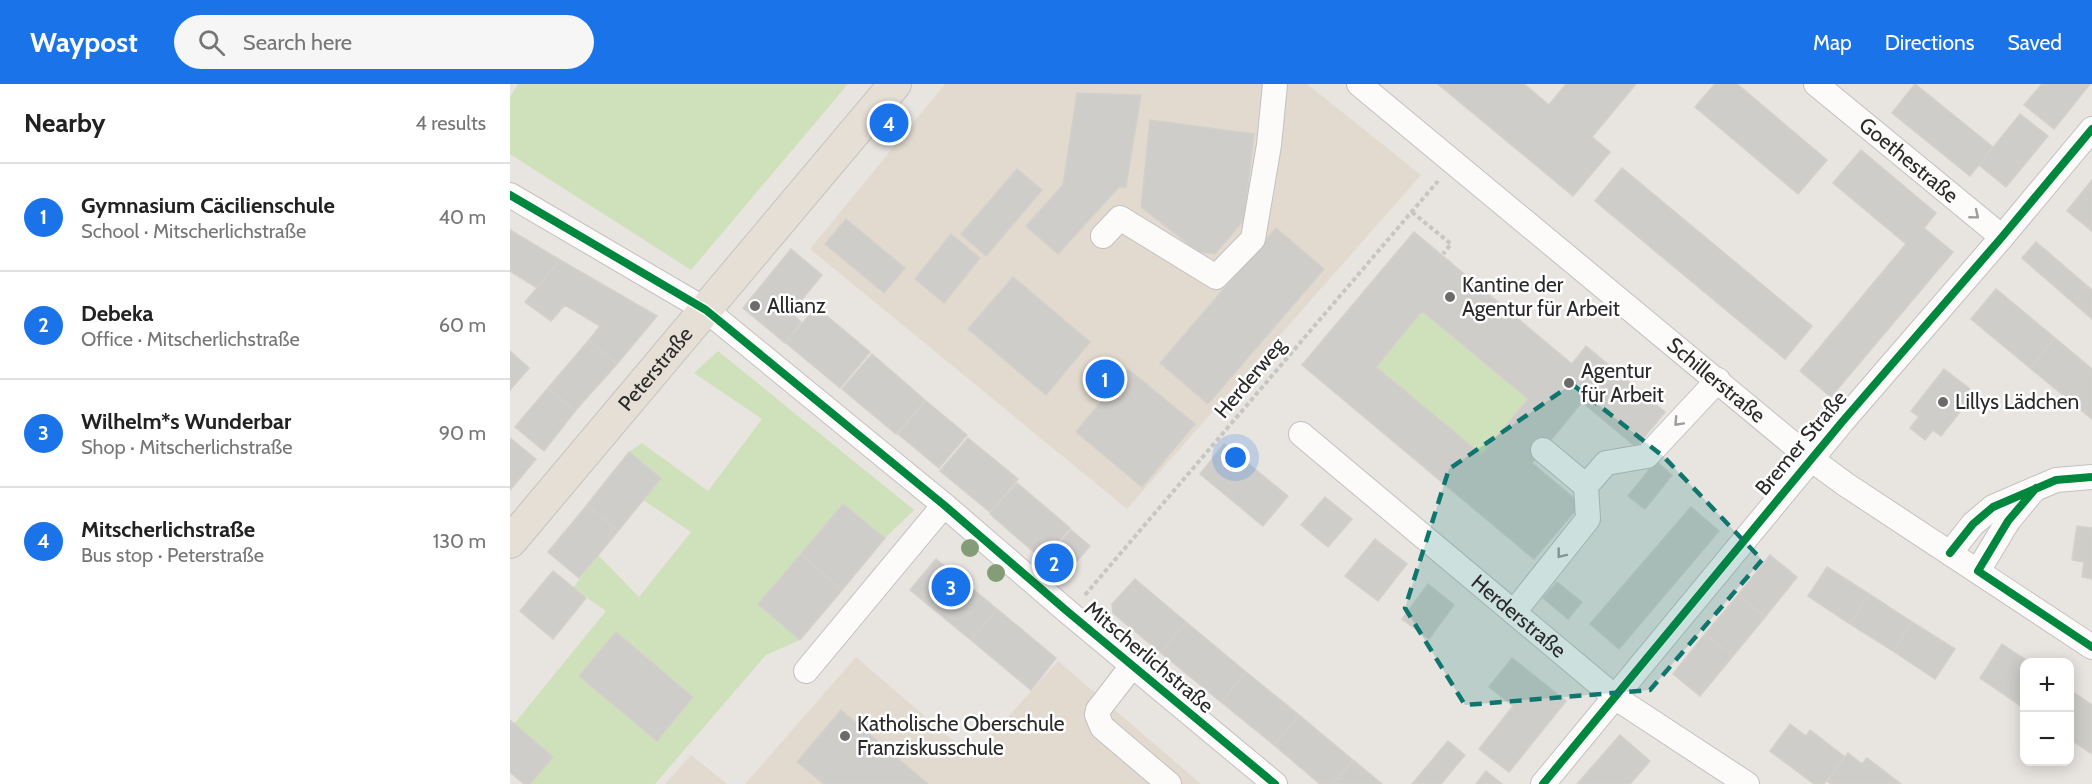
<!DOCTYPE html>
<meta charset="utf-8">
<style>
body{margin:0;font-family:Cabin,sans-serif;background:#f6f6f6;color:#222}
.controls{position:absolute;right:18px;bottom:18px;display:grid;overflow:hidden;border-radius:12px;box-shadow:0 3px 15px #0003}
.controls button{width:54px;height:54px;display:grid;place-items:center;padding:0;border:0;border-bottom:2px solid #e0e0e0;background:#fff;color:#222;font:30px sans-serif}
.you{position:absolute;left:726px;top:374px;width:21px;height:21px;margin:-15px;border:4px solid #fff;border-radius:50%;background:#1a73e8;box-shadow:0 0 0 9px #1a73e833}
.badge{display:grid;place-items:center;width:39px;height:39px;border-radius:50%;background:#1a73e8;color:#fff;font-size:20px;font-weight:700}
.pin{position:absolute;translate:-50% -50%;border:3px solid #fff;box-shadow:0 2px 6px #0006}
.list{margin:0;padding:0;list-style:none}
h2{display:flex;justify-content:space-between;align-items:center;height:78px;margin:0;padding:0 24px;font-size:26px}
h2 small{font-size:20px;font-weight:400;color:#767676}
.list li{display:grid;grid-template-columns:39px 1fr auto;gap:18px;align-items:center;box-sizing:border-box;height:108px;padding:0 24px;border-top:2px solid #e0e0e0}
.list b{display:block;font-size:22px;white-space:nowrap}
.list p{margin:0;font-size:20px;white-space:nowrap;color:#767676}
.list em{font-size:20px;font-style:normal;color:#767676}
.icon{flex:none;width:33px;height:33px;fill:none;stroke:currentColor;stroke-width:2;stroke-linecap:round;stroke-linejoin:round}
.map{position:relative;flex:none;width:1582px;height:700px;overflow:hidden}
header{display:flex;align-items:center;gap:36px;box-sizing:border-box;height:84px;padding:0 30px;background:#1a73e8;color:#fff}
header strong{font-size:28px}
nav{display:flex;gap:33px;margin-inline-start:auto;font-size:21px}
.search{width:420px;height:54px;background:#f6f6f6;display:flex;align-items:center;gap:15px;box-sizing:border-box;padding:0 21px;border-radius:33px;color:#767676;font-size:22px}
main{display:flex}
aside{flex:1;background:#fff}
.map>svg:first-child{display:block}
.education{fill:#e2dacf}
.green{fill:#cfe1bb}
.building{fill:#cfcdca;stroke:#d3d0cc;stroke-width:1.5;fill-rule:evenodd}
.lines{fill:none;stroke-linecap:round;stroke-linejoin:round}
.minor-casing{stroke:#c2c1c1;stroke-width:26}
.major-casing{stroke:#c4c3c1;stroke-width:34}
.path{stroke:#c6c6c5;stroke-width:4;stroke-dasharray:4.5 3;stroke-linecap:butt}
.minor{stroke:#fcfbfa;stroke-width:24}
.major{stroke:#e5dfd5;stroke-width:32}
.cycleway-casing{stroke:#fff;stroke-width:11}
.cycleway{stroke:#00873e;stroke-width:8}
.tree{fill:#859d76}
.oneway{stroke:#9e9d9c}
.marked{fill:#0f766e;fill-opacity:0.2;stroke:#0f766e;stroke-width:4.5;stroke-dasharray:12 8;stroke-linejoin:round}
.poi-dot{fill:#6c6b6a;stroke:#fff;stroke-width:2}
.labels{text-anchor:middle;stroke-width:5;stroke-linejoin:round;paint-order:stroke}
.street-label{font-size:21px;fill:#2a2a2a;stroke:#fff}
.poi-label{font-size:21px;fill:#2a2a2a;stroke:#fff;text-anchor:start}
</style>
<header>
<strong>Waypost</strong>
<div class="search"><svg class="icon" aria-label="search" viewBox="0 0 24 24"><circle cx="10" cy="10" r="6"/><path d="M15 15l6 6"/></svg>Search here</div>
<nav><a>Map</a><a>Directions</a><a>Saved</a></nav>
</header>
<main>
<aside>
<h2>Nearby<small>4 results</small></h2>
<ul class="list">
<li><span class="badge">1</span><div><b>Gymnasium Cäcilienschule</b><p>School · Mitscherlichstraße</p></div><em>40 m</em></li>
<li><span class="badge">2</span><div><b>Debeka</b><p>Office · Mitscherlichstraße</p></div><em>60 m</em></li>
<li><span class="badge">3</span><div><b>Wilhelm*s Wunderbar</b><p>Shop · Mitscherlichstraße</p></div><em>90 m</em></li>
<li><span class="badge">4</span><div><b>Mitscherlichstraße</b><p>Bus stop · Peterstraße</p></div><em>130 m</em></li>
</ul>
</aside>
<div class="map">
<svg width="1582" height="700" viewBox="0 0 1582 700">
<rect width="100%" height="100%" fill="#e8e4e0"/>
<path class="education" d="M 435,0 L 797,0 L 911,91 L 617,425 L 300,165 Z
M 346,573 L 462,673 L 548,577 L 691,700 L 235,700 Z
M 181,671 L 217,700 L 155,700 Z"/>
<path class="green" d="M 8,0 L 338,0 L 181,186 L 0,70 L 0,13 Z
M 912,227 L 1018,315 L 972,371 L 866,283 Z
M 208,267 L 404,426 L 375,454 L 333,420 L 248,520 L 290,556 L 256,571 L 145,700 L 20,700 L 43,673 L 4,640 L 96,527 L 63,504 L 88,471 L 129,513 L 181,448 L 133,416 L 119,368 L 132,359 L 198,407 L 252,335 L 184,289 Z"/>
<path class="building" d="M 928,0 L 1014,0 L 1039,21 L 1056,0 L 1126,0 L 1082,53 L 1100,68 L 1063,112 Z
M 1205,0 L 1227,0 L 1317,76 L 1288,110 L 1185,23 Z
M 1405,0 L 1483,63 L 1460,92 L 1382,29 Z
M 1532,0 L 1580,0 L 1544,45 L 1514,21 Z
M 567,9 L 631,11 L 616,103 L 609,103 L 548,170 L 516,142 L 553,101 Z
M 1510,30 L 1538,52 L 1496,103 L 1469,81 Z
M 640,36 L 744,50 L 734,136 L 705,170 L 689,168 L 631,123 Z
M 1351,66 L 1426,129 L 1414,144 L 1443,168 L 1321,313 L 1290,287 L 1396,160 L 1323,99 Z
M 1112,84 L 1302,242 L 1275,275 L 1085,117 Z
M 507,85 L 532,106 L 476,172 L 451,150 Z
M 1582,96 L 1582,147 L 1557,127 Z
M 336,135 L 395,184 L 374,209 L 315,160 Z
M 766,144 L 814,185 L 698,320 L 650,279 Z
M 0,146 L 50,176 L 27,204 L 0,187 Z
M 904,148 L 1062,280 L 1076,262 L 1155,328 L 1126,363 L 1072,318 L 1022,379 L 1071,420 L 1024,475 L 792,281 ZM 912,227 L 1018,315 L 972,371 L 866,283 Z
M 441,150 L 470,174 L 434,219 L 405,195 Z
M 1526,158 L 1582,206 L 1582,235 L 1512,174 Z
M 281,165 L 312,191 L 281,229 L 291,238 L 275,259 L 233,224 Z
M 50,176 L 147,232 L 107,280 L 79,256 L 90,242 L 55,221 L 41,237 L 15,218 Z
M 503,193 L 580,258 L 536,311 L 458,245 Z
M 1486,205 L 1545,254 L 1520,284 L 1461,235 Z
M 306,223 L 360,268 L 330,304 L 276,259 Z
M 1545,254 L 1582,285 L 1582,335 L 1520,284 Z
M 79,256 L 107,280 L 65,327 L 38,304 Z
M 0,267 L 19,284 L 0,306 Z
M 362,270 L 415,316 L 386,350 L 332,305 Z
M 618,285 L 685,340 L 632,403 L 566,348 Z
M 1434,285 L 1465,309 L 1431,352 L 1423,346 L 1415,356 L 1400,344 L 1409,333 L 1401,327 Z
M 38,304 L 65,327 L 34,367 L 5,343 Z
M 416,317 L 457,351 L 429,384 L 388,350 Z
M 0,354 L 26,375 L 0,406 Z
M 458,354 L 508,395 L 480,428 L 430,387 Z
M 714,360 L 778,412 L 753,442 L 690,390 Z
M 119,368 L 151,394 L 108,447 L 77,421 Z
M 1146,377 L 1162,391 L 1135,425 L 1118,412 Z
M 507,399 L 560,444 L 533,476 L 480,430 Z
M 815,413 L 842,435 L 818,463 L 791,441 Z
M 333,420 L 375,454 L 332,506 L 291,470 Z
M 77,421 L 108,447 L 69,494 L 38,468 Z
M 1181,423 L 1209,447 L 1109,565 L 1080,540 Z
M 1567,442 L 1582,444 L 1582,495 L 1572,493 L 1574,478 L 1562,476 Z
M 561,446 L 580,462 L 553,493 L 534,477 Z
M 865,455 L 897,480 L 868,517 L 835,492 Z
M 291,470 L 332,506 L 290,556 L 248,520 Z
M 1260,471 L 1287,493 L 1255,533 L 1228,511 Z
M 426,475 L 487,525 L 461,556 L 400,506 Z
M 1317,483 L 1359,510 L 1340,540 L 1298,512 Z
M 43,487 L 76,514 L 43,555 L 10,527 Z
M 625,495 L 676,538 L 651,569 L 603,529 L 602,520 Z
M 1047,498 L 1072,518 L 1058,535 L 1033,514 Z
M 918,500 L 944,521 L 919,555 L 892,535 Z
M 1359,510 L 1402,538 L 1383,567 L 1340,540 Z
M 1228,511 L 1255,533 L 1223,572 L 1195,550 Z
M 487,525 L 546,574 L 521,606 L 461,556 Z
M 676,538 L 736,588 L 711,618 L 651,569 Z
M 1402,538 L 1445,565 L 1425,595 L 1383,567 Z
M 106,548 L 183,613 L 147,657 L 69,592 Z
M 1195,550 L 1223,572 L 1190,612 L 1163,590 Z
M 1492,560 L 1519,578 L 1514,578 L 1514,624 L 1470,594 Z
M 1002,574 L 1056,617 L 999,688 L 969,665 L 1003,622 L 979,603 Z
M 736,588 L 789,631 L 764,661 L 711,618 Z
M 1560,606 L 1582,621 L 1582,670 L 1560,655 Z
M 331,626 L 418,700 L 314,700 L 287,678 Z
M 789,631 L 843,676 L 823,700 L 810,700 L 764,661 Z
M 0,636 L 43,673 L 20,700 L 14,700 L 0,688 Z
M 1280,640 L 1296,652 L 1300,646 L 1335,673 L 1314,700 L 1304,700 L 1260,667 Z
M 1110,651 L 1140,677 L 1120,700 L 1067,700 Z
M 938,657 L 955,671 L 931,700 L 902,700 Z
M 1338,669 L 1352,680 L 1357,674 L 1391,700 L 1321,700 L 1317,697 Z
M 843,676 L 872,700 L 823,700 Z
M 976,687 L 992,700 L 966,700 Z"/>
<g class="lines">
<g class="minor-casing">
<g id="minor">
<path id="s1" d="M 849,0 L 1301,375 L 1335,400 L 1582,563"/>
<path id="s2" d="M 1306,0 L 1492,153"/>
<path d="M 0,111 L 196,226 L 434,421 L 558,528 L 765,700"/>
<path d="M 593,152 L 610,134 L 706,193 L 743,155 L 759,61 L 765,0"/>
<path id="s3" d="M 791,350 L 1106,614 L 1237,700"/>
<path d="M 1033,366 L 1076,402"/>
<path d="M 1440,469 L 1463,440 L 1483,423 L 1546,396 L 1582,393"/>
<path d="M 1468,487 L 1498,437 L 1522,408"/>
<path d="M 1004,528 L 1078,435 L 1076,402 L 1096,379 L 1137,372 L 1208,296"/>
<path d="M 622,582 L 588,626 L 587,631 L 592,643 L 659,700"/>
<path d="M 296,587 L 434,421"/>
<path d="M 1033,700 L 1332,338 L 1492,153 L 1582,45"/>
</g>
</g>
<g class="major-casing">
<g id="major">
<path id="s4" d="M 0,458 L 385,0"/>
</g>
</g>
<path class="path" d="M 902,128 L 941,160 L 933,170
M 575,511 L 928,97"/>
<use href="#minor" class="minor"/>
<use href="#major" class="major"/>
<g class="cycleway-casing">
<path id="cycleway" d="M 0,111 L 196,226 L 434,421 L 558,528 L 765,700
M 1526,404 L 1498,437 L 1468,487 L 1582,563
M 1440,469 L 1463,440 L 1483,423 L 1546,396 L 1582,393
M 1033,700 L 1332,338 L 1492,153 L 1582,45"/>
</g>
<use href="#cycleway" class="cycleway"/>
</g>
<g class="tree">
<circle cx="460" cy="464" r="9"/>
<circle cx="486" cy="489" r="9"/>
</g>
<defs><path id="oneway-chevron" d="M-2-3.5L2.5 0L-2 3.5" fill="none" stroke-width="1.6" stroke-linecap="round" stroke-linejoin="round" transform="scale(1.5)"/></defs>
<g class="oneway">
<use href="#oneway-chevron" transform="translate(1465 131) rotate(39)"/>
<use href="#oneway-chevron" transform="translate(1168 338) rotate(133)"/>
<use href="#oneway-chevron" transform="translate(1051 470) rotate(128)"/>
</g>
<path class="marked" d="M 1062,300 L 1154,373 L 1252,476 L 1140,606 L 955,621 L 895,524 L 939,385 Z"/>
<g class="poi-dot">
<circle cx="940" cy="213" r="6"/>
<circle cx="245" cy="222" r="6"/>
<circle cx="1059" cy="299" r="6"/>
<circle cx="1433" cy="318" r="6"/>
<circle cx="335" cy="652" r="6"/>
</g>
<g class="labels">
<g class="street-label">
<text dy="7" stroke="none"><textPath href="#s2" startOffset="120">Goethestraße</textPath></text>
<text dy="7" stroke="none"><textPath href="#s4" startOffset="226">Peterstraße</textPath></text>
<text transform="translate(740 294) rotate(-50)" y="7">Herderweg</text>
<text dy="7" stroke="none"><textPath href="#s1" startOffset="464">Schillerstraße</textPath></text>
<text transform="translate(1291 359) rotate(-50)" y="7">Bremer Straße</text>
<text dy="7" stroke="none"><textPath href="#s3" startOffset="284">Herderstraße</textPath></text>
<text transform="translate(639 573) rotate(40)" y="7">Mitscherlichstraße</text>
</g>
<g class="poi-label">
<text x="952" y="208">Kantine der<tspan x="952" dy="24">Agentur für Arbeit</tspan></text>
<text x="257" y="229">Allianz</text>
<text x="1071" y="294">Agentur<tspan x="1071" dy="24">für Arbeit</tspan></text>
<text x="1445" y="325">Lillys Lädchen</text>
<text x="347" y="647">Katholische Oberschule<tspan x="347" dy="24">Franziskusschule</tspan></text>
</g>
</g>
</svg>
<div class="controls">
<button>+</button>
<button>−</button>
</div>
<div class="you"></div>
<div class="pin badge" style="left:595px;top:295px">1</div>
<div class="pin badge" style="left:544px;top:479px">2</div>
<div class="pin badge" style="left:441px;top:503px">3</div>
<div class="pin badge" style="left:379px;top:39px">4</div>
</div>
</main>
